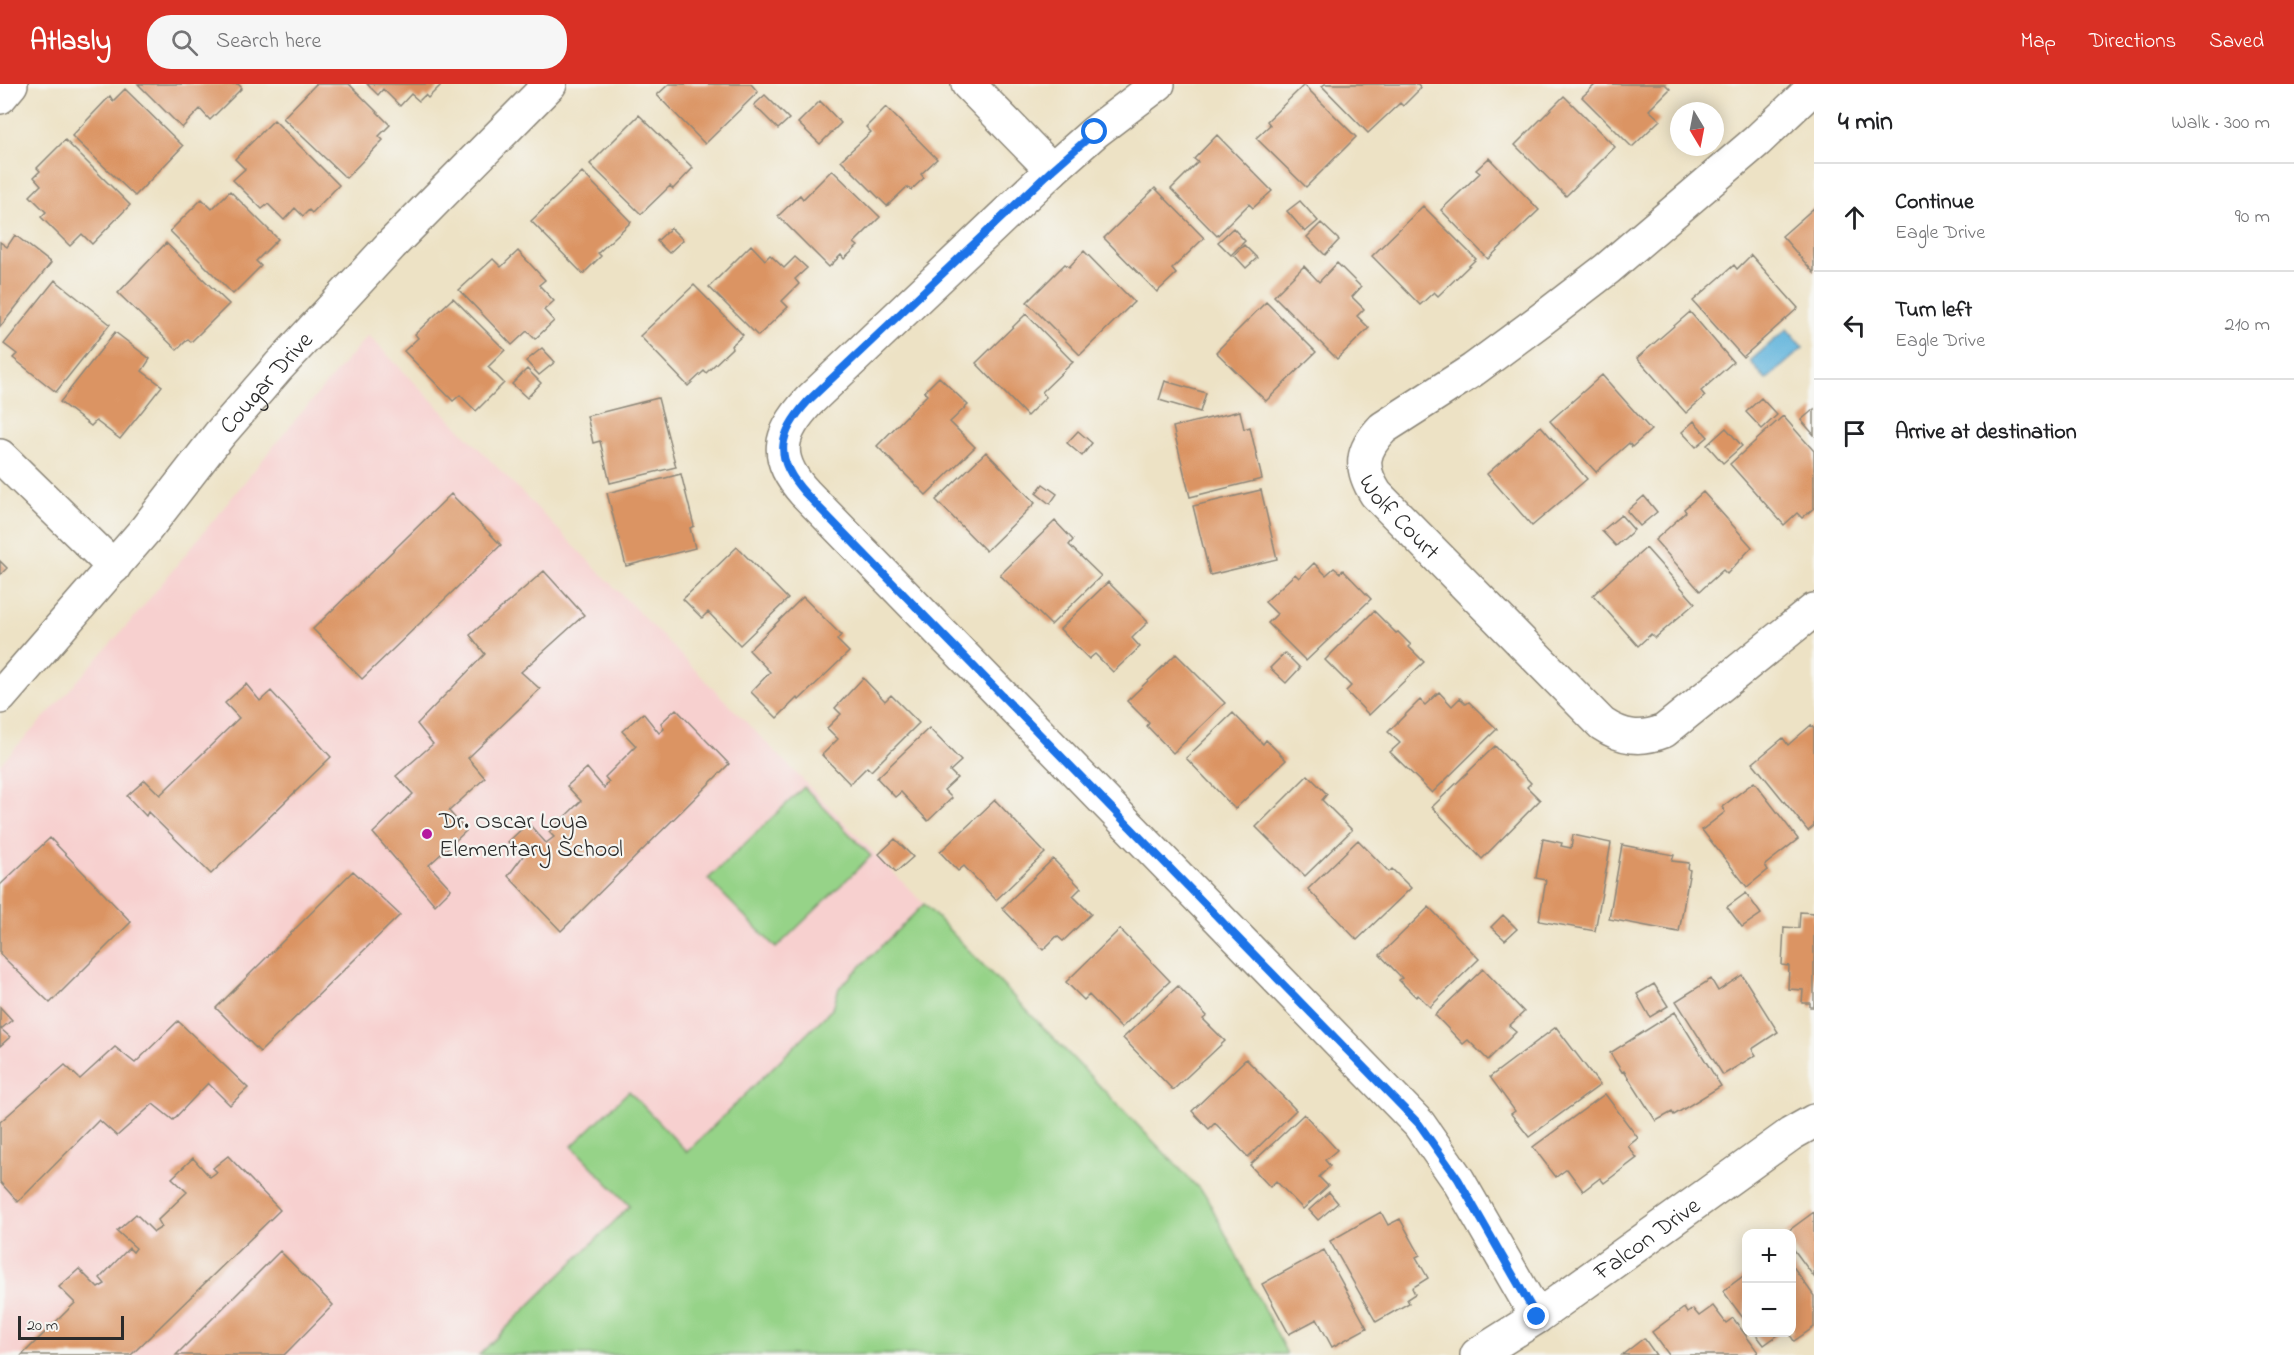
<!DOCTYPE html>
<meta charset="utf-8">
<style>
body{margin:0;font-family:"Indie Flower",sans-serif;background:#f6f6f6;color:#202124}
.controls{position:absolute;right:18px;bottom:18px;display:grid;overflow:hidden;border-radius:12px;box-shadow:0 3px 15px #0003}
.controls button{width:54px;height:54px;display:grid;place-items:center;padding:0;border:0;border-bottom:2px solid #e0e0e0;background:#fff;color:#202124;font:30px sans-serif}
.compass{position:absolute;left:1670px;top:18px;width:54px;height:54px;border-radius:50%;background:#fff;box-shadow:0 3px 15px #0003;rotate:170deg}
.scale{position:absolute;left:18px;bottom:15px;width:106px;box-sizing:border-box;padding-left:6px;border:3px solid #2b2b2b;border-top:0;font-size:16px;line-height:21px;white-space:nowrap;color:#2b2b2b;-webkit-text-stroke:4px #f6f6f2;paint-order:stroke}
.stop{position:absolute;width:18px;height:18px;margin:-14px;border:4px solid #1a73e8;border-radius:50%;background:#fff}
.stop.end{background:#1a73e8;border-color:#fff;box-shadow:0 2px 6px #0008}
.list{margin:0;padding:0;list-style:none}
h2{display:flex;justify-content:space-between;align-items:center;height:78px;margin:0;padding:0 24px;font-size:26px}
h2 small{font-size:20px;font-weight:400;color:#757577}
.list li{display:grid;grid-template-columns:39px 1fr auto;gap:18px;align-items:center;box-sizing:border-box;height:108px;padding:0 24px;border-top:2px solid #e0e0e0}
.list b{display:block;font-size:22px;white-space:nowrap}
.list p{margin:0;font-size:20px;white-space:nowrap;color:#757577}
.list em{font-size:20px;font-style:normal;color:#757577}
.icon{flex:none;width:33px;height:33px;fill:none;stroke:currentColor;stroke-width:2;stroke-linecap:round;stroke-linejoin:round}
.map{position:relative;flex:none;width:1814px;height:1271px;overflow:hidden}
header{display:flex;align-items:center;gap:36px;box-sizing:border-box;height:84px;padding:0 30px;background:#d93025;color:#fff}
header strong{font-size:28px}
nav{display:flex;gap:33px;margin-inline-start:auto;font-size:21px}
.search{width:420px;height:54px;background:#f6f6f6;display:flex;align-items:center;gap:15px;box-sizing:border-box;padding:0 21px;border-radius:24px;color:#757577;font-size:22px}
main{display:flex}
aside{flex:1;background:#fff}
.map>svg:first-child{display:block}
.built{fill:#f7d0cf}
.green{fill:#96d388;stroke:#607f5a;stroke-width:1.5}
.water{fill:#61b4dc;stroke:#467084;stroke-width:1.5}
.building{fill:#db9463}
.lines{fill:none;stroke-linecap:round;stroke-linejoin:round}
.minor-casing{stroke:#8c8678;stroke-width:36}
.minor{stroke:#fff;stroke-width:33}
.route{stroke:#1a73e8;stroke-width:8}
.poi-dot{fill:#b5179e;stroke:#f6f6f2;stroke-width:2}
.labels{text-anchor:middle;stroke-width:4.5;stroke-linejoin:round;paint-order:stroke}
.street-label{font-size:24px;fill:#2b2b2b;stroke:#f6f6f2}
.poi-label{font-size:24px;fill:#2b2b2b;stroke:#f6f6f2;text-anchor:start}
</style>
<header>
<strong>Atlasly</strong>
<div class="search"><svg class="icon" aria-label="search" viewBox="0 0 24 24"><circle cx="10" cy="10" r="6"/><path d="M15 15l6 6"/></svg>Search here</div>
<nav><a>Map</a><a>Directions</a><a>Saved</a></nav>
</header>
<main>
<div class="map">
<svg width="1814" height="1271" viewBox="0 0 1814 1271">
<rect width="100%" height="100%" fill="#f6f6f2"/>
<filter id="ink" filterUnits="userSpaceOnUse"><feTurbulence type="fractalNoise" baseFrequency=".0167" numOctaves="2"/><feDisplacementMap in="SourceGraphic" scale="12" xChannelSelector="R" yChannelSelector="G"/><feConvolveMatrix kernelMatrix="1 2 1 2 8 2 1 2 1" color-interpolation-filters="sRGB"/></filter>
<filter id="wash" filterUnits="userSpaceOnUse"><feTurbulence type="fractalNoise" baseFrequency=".008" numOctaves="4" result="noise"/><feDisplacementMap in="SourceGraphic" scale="24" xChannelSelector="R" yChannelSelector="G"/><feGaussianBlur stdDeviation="1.35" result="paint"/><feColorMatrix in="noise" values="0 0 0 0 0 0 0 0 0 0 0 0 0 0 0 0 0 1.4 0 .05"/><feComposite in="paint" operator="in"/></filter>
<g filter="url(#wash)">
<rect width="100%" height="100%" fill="#ede2c5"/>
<path class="built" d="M 368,251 L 924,820 L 839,904 L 833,924 L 479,1271 L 0,1271 L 0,680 L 55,622 L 137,530 L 290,342 Z"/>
<path class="green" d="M 804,703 L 871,772 L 776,864 L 708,795 Z
M 924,820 L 1206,1112 L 1287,1270 L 479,1271 L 630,1122 L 572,1062 L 629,1007 L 687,1068 L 833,924 L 839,904 Z"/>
<path class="water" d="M 1787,245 L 1803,264 L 1766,296 L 1750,277 Z"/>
<g id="blocks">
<path class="building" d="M 138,0 L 238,0 L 242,4 L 210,36 L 200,25 L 182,44 Z
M 316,0 L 349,0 L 390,41 L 379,52 L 383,56 L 346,94 L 283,34 Z
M 367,0 L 442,0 L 428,14 L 425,11 L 419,17 L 411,10 L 400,22 L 383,5 L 378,11 Z
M 669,0 L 751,0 L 758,8 L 705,60 L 657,11 Z
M 1325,0 L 1418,0 L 1421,4 L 1403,22 L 1400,19 L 1368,49 L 1322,2 Z
M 1596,0 L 1665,0 L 1670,5 L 1649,26 L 1660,36 L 1632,63 L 1582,13 Z
M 1304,1 L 1356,53 L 1306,103 L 1256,54 L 1270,41 L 1267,37 Z
M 125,5 L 183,62 L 135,112 L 72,52 L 110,12 L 113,17 Z
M 765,11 L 789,35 L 778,45 L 754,21 Z
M 1564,12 L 1615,63 L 1566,112 L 1515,61 Z
M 820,17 L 841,39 L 820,60 L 798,39 Z
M 886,23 L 937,75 L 921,90 L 924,94 L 911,106 L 907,103 L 887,122 L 841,76 L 871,48 L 866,43 Z
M 639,31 L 693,84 L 673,105 L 670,102 L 641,130 L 590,80 Z
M 274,36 L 339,101 L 312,129 L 309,126 L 303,132 L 295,124 L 284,136 L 268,120 L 262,125 L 233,96 L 245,85 L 235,75 Z
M 1217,51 L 1272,107 L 1253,124 L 1249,120 L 1217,152 L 1171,105 L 1198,78 L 1194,75 Z
M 65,56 L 130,121 L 92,160 L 82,150 L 70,162 L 41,133 L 46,128 L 30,112 L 41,101 L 34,93 L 40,87 L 37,84 Z
M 1489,74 L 1539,126 L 1488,175 L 1441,126 L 1480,89 L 1476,86 Z
M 832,86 L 880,133 L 854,159 L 858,162 L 844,175 L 841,171 L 829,183 L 778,132 L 800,111 L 803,115 Z
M 582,88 L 631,138 L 598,169 L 601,172 L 583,190 L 531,137 Z
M 1155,104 L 1204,154 L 1172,185 L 1176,190 L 1157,208 L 1104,154 Z
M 230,107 L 278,155 L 256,177 L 261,182 L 233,210 L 170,147 L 202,115 L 212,125 Z
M 1300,117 L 1318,137 L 1305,148 L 1287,127 Z
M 1423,122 L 1476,175 L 1438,212 L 1434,208 L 1420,221 L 1372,172 Z
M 1814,124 L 1814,189 L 1782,152 Z
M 1321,139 L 1339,156 L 1325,171 L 1307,153 Z
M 671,144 L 683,156 L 669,169 L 657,157 Z
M 1233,144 L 1245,157 L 1231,171 L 1218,158 Z
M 15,151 L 51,179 L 0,243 L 0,158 L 7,163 Z
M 166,159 L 229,220 L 191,258 L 188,255 L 177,266 L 118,209 Z
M 751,161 L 765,176 L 770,171 L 784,184 L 795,173 L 807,184 L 795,195 L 799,200 L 782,217 L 788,223 L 758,252 L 709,203 Z
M 1244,161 L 1257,174 L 1246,184 L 1234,171 Z
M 518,167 L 545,196 L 539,201 L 554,217 L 544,226 L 554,237 L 535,255 L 527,247 L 512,261 L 459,206 L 493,175 L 501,183 Z
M 1084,167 L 1134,218 L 1080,271 L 1027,218 L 1065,180 L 1069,183 Z
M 1751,171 L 1798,224 L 1743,273 L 1693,217 L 1734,181 L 1737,185 Z
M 1337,179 L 1361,203 L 1352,213 L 1364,225 L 1357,232 L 1369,244 L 1337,275 L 1274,212 L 1304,182 L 1319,198 Z
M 55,196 L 110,240 L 56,308 L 13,274 L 17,270 L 4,260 Z
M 694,201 L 743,251 L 731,262 L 732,264 L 706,289 L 704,287 L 688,302 L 640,252 Z
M 453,214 L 505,266 L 488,283 L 504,299 L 476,327 L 460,311 L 453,317 L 404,267 L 418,254 L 415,250 Z
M 1266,218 L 1316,268 L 1266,317 L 1216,268 Z
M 1690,228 L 1733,278 L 1701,307 L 1705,312 L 1686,329 L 1637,274 Z
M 1026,230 L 1073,278 L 1042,308 L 1046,313 L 1027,332 L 976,279 Z
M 115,248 L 150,275 L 142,287 L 162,302 L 120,355 L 96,337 L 91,342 L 60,318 Z
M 542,264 L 555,278 L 539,291 L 526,277 Z
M 527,285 L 541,299 L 527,314 L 512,300 Z
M 1602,291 L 1651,346 L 1632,363 L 1629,359 L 1596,388 L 1550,337 Z
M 939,293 L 968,321 L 950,338 L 975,363 L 926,411 L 877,362 L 927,311 L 924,308 Z
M 1165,297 L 1206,309 L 1200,328 L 1159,316 Z
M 658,314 L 676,383 L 610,399 L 600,357 L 593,359 L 587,332 Z
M 1761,314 L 1777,331 L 1762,345 L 1746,328 Z
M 1814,325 L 1814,351 L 1801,336 Z
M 1240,327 L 1244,345 L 1250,343 L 1262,395 L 1190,413 L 1173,343 Z
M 1783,332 L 1814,367 L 1814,424 L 1802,434 L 1797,429 L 1784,441 L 1730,380 Z
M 1694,337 L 1708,353 L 1696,363 L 1682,348 Z
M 1541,342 L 1587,395 L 1532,442 L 1487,390 Z
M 1726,344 L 1742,362 L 1723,379 L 1707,361 Z
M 1078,347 L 1092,359 L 1082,372 L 1067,359 Z
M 986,368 L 1035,419 L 986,467 L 936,416 Z
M 681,390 L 694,442 L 690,444 L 695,464 L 626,482 L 607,409 Z
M 1043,400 L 1057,410 L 1050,420 L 1036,409 Z
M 1261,406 L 1277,475 L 1210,491 L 1193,422 Z
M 1703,408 L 1752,463 L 1727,490 L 1723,486 L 1700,507 L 1655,456 L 1686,428 L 1684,425 Z
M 451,410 L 501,461 L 362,595 L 313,545 Z
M 1644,412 L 1657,428 L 1640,442 L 1627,427 Z
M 1621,431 L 1634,446 L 1616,462 L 1602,447 Z
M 1055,437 L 1073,456 L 1069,461 L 1101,492 L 1051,541 L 1000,491 Z
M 737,463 L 788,515 L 740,561 L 708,528 L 702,534 L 683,515 Z
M 1646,464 L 1695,519 L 1655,554 L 1651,550 L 1638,562 L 1593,511 Z
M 0,477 L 7,484 L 0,491 Z
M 1314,479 L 1326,491 L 1334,484 L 1340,489 L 1343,486 L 1371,515 L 1306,577 L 1268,539 L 1277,530 L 1265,518 L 1295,490 L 1299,494 Z
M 544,487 L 584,531 L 521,588 L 540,605 L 468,674 L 485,694 L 449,727 L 466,747 L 429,781 L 451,805 L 435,821 L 373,749 L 413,710 L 396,692 L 433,660 L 417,640 L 485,570 L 470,551 Z
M 1108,498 L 1148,538 L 1132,554 L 1140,563 L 1113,588 L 1095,570 L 1089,575 L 1060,545 Z
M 803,513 L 841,551 L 837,556 L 849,568 L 799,616 L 797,614 L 777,634 L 751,608 L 770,588 L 749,566 Z
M 1374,527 L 1396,549 L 1398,548 L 1411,561 L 1409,563 L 1424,578 L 1369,631 L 1346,607 L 1351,602 L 1325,576 Z
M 1285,569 L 1300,584 L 1286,599 L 1270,584 Z
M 1176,570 L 1225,619 L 1173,669 L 1147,642 L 1149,639 L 1127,617 Z
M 863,594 L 885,617 L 891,611 L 919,639 L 871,687 L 867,683 L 850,700 L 822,671 L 838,655 L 827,644 L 841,630 L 835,624 Z
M 246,600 L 260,617 L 271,607 L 331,673 L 211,790 L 148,728 L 146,732 L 127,712 L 145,696 L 160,711 L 239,634 L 225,619 Z
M 1439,608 L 1452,622 L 1460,614 L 1466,620 L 1469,618 L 1497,645 L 1432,709 L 1390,668 L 1400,659 L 1388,648 L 1420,616 L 1425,621 Z
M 676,625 L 729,680 L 561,847 L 508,792 L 523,772 L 508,758 L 528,739 L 546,759 L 554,753 L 549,748 L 581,717 L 567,702 L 587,684 L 604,704 L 609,698 L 605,693 L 636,662 L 622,647 L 643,629 L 659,649 L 664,645 L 661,639 Z
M 1233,629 L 1263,660 L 1266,656 L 1286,676 L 1235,725 L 1186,674 Z
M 1811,641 L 1814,645 L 1814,742 L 1808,747 L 1753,679 L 1783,654 L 1788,661 Z
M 929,644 L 961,677 L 950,687 L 957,694 L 944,706 L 952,714 L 928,737 L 901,708 L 895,713 L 877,694 Z
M 1495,662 L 1531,699 L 1527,703 L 1540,716 L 1482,775 L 1432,723 Z
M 1308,691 L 1327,710 L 1322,716 L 1352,746 L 1305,792 L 1256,743 Z
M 1754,698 L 1798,755 L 1765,781 L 1768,786 L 1747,803 L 1702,746 L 1725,728 L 1722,723 Z
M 995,716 L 1045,769 L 996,816 L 964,782 L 958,787 L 940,768 Z
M 1573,751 L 1611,759 L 1595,847 L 1539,837 L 1546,796 L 1536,794 L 1543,755 L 1562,759 L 1561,762 L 1571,764 Z
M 50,754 L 131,838 L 50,919 L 0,870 L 0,801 Z
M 895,755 L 913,773 L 896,788 L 879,770 Z
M 1358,756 L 1389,788 L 1392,785 L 1411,804 L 1357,856 L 1308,805 Z
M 1622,761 L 1674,771 L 1672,777 L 1689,779 L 1688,785 L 1690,786 L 1679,848 L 1609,835 Z
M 1053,775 L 1081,804 L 1073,812 L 1091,830 L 1063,857 L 1057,852 L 1043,866 L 1002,824 Z
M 353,787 L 400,831 L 260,968 L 216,924 Z
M 1746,809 L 1761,830 L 1742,843 L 1727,823 Z
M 1429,823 L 1479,875 L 1430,923 L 1418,911 L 1416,913 L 1399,896 L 1402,894 L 1380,871 Z
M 1800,828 L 1814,829 L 1814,923 L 1810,923 L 1810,919 L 1802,919 L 1803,906 L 1788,905 L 1789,882 L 1782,881 L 1784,843 L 1799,844 Z
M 1503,831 L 1517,845 L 1505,856 L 1491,843 Z
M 1120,845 L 1170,897 L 1121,944 L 1089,911 L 1084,916 L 1066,898 Z
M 1483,885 L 1524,928 L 1509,942 L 1516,948 L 1488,976 L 1468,956 L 1463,960 L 1435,931 Z
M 1742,891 L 1778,948 L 1752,965 L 1756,971 L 1723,991 L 1676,917 L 1711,895 L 1718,907 Z
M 1654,900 L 1668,922 L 1650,933 L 1637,910 Z
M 1178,902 L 1207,932 L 1203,935 L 1225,957 L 1173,1006 L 1123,954 Z
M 0,923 L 12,936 L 1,945 L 10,953 L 0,962 Z
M 1675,928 L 1721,1002 L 1674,1031 L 1672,1028 L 1656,1037 L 1624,987 L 1622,988 L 1610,969 Z
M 178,937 L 248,1004 L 230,1021 L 208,999 L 173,1036 L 153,1020 L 117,1052 L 99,1036 L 18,1118 L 0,1098 L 0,1038 L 65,981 L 80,995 L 115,963 L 135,979 Z
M 1556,943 L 1600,1001 L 1529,1053 L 1511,1030 L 1515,1027 L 1490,993 Z
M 1246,975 L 1296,1026 L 1248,1073 L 1215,1039 L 1209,1045 L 1192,1027 Z
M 1605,1010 L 1638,1054 L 1628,1062 L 1637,1074 L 1604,1099 L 1600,1094 L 1583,1107 L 1567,1085 L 1556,1093 L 1533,1063 Z
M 1304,1030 L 1337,1066 L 1325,1076 L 1330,1082 L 1319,1093 L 1328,1102 L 1303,1125 L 1276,1097 L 1270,1103 L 1250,1081 Z
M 228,1072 L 280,1126 L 131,1271 L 22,1271 L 75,1219 L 59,1203 L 79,1185 L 98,1204 L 105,1200 L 100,1194 L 129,1164 L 133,1168 L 136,1164 L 117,1147 L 136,1130 L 154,1148 L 162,1143 L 158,1136 L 187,1108 L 172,1094 L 193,1074 L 210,1093 L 217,1088 L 213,1084 Z
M 1329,1108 L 1338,1119 L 1318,1136 L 1309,1126 Z
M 1381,1128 L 1388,1141 L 1400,1135 L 1420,1171 L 1416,1173 L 1428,1194 L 1412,1204 L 1415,1210 L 1407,1215 L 1409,1219 L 1376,1238 L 1330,1157 Z
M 1814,1128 L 1814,1193 L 1792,1163 L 1792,1150 L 1784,1150 Z
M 1324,1166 L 1367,1244 L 1332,1263 L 1317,1235 L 1289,1250 L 1262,1200 Z
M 280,1167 L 333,1221 L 291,1264 L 284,1271 L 176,1271 Z
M 1792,1181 L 1814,1212 L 1814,1243 L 1794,1257 L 1788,1248 L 1792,1248 Z
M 1746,1190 L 1746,1238 L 1723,1207 Z
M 1713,1222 L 1726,1239 L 1733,1234 L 1758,1268 L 1754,1271 L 1669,1271 L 1652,1248 L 1684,1224 L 1687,1229 L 1693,1225 L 1699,1232 Z
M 1754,1248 L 1782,1248 L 1764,1261 Z
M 1644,1254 L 1656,1271 L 1622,1271 Z"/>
</g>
</g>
<g filter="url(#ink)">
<use href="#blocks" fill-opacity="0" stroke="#8c8678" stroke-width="1.5"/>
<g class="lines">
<g class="minor-casing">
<g id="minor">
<path d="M 968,0 L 1052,86"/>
<path d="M 1158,0 L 1095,48 L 1052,86 L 809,317 C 778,350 773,374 805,409 L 1419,1040 L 1458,1096 L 1537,1233"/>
<path id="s1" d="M 1814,3 L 1757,57 L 1607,185 L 1542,235 L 1473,286 L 1383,344 C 1361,367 1359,383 1376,410 L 1602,640 C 1623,654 1641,656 1664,647 L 1814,526"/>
<path d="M 0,13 L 11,0"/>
<path d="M 0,372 L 114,483"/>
<path id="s2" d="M 0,613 L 146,445 L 219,351 L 279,282 L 391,161 L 550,0"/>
<path id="s3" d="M 1477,1271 L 1537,1233 L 1791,1050 L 1814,1037"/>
</g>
</g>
<use href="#minor" class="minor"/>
</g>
</g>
<g class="lines" filter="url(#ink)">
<path class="route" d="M 1095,48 L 1052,86 L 808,317 C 778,350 773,374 805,409 L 1419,1040 L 1458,1095 L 1537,1233"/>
</g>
<circle class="poi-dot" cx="427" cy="750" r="6"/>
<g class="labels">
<g class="street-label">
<text dy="8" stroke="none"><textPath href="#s2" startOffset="412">Cougar Drive</textPath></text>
<text dy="8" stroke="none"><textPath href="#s1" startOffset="657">Wolf Court</textPath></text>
<text dy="8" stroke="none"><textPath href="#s3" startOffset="206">Falcon Drive</textPath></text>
</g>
<g class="poi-label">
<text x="439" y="744">Dr. Oscar Loya<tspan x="439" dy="28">Elementary School</tspan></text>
</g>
</g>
</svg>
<div class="controls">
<button>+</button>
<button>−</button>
</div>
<svg class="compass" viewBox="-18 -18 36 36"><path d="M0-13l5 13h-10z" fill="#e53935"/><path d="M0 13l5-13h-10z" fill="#757577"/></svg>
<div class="scale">20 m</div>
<div class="stop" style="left:1095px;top:48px"></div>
<div class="stop end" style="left:1537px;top:1233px"></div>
</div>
<aside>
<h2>4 min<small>Walk · 300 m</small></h2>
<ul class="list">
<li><svg class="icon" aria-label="ahead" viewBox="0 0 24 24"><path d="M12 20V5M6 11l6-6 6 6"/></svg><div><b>Continue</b><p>Eagle Drive</p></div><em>90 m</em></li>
<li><svg class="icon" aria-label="left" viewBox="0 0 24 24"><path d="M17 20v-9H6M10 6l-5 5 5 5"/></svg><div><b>Turn left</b><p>Eagle Drive</p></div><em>210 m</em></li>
<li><svg class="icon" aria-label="arrive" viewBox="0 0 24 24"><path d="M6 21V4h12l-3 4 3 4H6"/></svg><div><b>Arrive at destination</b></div></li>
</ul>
</aside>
</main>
